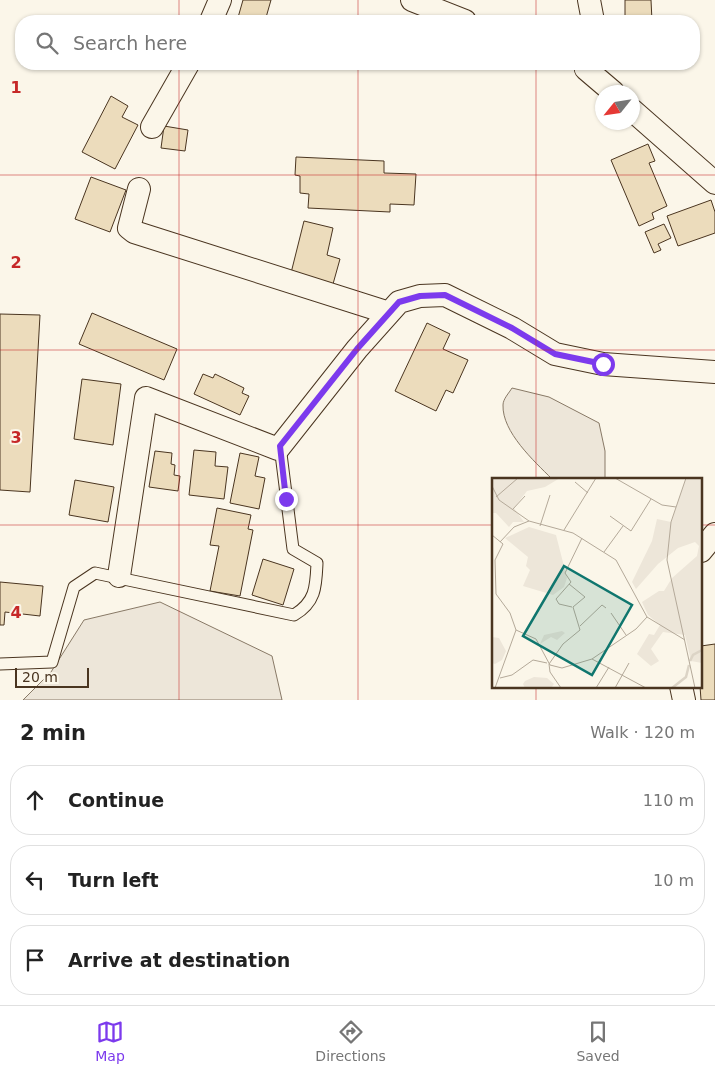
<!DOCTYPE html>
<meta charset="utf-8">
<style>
body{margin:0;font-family:"DejaVu Sans",sans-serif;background:#f6f6f6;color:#222}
.compass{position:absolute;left:595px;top:85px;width:45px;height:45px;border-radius:50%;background:#fff;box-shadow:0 1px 4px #0004;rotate:240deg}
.scale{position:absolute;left:15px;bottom:12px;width:74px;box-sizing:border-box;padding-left:5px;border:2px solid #4a3520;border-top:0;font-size:14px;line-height:18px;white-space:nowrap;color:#4a3520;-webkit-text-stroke:4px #fbf6e9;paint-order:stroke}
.stop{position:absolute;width:15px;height:15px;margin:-11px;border:4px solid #7c3aed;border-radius:50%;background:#fff}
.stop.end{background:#7c3aed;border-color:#fff;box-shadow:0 1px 5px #0008}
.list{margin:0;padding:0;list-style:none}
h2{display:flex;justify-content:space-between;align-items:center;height:65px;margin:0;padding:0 20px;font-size:21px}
h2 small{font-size:16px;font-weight:400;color:#767676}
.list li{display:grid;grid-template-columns:32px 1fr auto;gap:15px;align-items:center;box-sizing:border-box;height:70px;margin:0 10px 10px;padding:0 10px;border:1px solid #e0e0e0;border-radius:20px}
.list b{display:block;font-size:19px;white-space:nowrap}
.list em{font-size:16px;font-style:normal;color:#767676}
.icon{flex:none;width:28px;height:28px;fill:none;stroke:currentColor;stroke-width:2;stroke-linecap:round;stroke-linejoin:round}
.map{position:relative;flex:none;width:715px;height:700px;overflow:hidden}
.search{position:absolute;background:#fff;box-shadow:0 1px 4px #0004;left:15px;right:15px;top:15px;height:55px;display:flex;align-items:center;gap:12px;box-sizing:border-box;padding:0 18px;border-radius:20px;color:#767676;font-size:19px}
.sheet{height:305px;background:#fff}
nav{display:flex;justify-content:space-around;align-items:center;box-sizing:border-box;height:70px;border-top:1px solid #e0e0e0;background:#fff;font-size:14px;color:#767676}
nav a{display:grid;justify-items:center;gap:2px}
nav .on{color:#7c3aed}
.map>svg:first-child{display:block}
.green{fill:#ede6d9;stroke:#887966}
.building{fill:#ecdcbc;stroke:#4a3520}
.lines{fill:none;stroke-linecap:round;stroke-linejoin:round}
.lane-casing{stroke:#4a3520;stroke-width:13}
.street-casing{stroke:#4a3520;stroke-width:24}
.lane{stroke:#fbf6e9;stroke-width:11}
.street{stroke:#fbf6e9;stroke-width:22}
.route{stroke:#7c3aed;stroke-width:6}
.grid{fill:none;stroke:#c62828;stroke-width:1;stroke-opacity:0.55}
.inset-river{fill:none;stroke:#dcd4c6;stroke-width:2.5}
.inset-road{fill:none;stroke:#b4a999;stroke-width:1}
.view{fill:#0f766e;fill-opacity:0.15;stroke:#0f766e;stroke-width:2.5}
.inset-edge{fill:none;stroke:#4a3520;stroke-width:2.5}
.grid-label{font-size:16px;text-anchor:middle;font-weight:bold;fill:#c62828;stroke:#fbf6e9;stroke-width:4;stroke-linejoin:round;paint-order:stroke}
</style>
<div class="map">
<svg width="715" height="700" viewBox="0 0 715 700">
<rect width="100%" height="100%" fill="#fbf6e9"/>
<path class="green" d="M 512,388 L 549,397 L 599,423 L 605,451 L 605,479 L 552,479 C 534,461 502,432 503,405 C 503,399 509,393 512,388 Z
M 160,602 L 272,656 L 282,700 L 23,700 L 51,672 L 84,620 Z"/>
<path class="building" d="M 243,0 L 271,0 L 265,21 L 237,21 Z
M 625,0 L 651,0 L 652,21 L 633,21 L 625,19 Z
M 111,96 L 128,106 L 122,117 L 138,125 L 115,169 L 82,152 Z
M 164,126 L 188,130 L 185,151 L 161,148 Z
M 648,144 L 655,161 L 649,163 L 667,206 L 652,213 L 654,219 L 639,226 L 611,160 Z
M 296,157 L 384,161 L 384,173 L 416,174 L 414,205 L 390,204 L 390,212 L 308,208 L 309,194 L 300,193 L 300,176 L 295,175 Z
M 91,177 L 126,190 L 110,232 L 75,219 Z
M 711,200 L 715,212 L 715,233 L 678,246 L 667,216 Z
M 304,221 L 333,228 L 327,255 L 340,259 L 333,284 L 291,273 Z
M 664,224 L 671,238 L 658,244 L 661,250 L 654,253 L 645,232 Z
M 92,313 L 177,349 L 164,380 L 79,344 Z
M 0,314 L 40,315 L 30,492 L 0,490 Z
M 427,323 L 450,334 L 443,349 L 468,360 L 453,393 L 446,390 L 436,411 L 395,391 Z
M 203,374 L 213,378 L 215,374 L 244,388 L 242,393 L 249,396 L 240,415 L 194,394 Z
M 82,379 L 121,384 L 113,445 L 74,439 Z
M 194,450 L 216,452 L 215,466 L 228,467 L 224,499 L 189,495 Z
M 155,451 L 172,453 L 171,464 L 175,465 L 174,475 L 180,476 L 178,491 L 149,487 Z
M 240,453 L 259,457 L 255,476 L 265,478 L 259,509 L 230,503 Z
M 75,480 L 114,487 L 108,522 L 69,515 Z
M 217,508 L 251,515 L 248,529 L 253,530 L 240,596 L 210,591 L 219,546 L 210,545 Z
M 263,559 L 294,569 L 283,605 L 252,595 Z
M 0,582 L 43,586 L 40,616 L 5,612 L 4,625 L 0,625 Z
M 715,644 L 715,700 L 701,700 L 700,686 L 701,646 Z"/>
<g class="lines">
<g class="lane-casing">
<path id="lane" d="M 0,664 L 52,662 L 74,587 L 95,573 L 294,615 C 316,602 316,586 317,563 L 293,549 L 280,446"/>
</g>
<g class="street-casing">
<path id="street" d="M 412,0 L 465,21
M 589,0 L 593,21
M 211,21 L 220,0
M 588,64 L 586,69 L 613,92
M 632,110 L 715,183
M 152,127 L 188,64
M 139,189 L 129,228 L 134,232 L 389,313
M 701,551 L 715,534
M 119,576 L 146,398 L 278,449 L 357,349 L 399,302 L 420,296 L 445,295 L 512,328 L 555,354 L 603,364 L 715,372
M 681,686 L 684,700"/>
</g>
<use href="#lane" class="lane"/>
<use href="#street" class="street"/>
</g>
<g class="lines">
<path class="route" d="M 286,499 L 280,446 L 357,349 L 399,302 L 420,296 L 445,295 L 512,328 L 555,354 L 603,364"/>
</g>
<path class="grid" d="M 179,0 L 179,21M 358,0 L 358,21M 536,0 L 536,21M 179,64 L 179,700M 358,64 L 358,700M 536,64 L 536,479M 0,175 L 715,175M 0,350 L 715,350M 0,525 L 494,525M 701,525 L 715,525M 536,686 L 536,700"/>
<g transform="translate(492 478)">
<rect width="210" height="210" fill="#fbf6e9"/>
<path d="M 1,0 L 68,0 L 53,9 L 35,13 L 22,30 L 32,44 L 21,44 L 17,49 L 4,35 L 0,35 ZM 194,0 L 210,0 L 210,185 L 199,183 L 193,157 L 171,154 L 159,171 L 167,183 L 159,188 L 145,176 L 157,156 L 162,157 L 168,147 L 156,137 L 150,124 L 167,113 L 172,113 L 180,100 L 205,78 L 207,68 L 203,64 L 186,70 L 166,86 L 144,111 L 140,104 L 160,63 L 165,41 L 179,44 ZM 37,49 L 64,57 L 75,100 L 72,109 L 61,117 L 31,108 L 38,92 L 34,88 L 36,79 L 13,60 ZM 70,153 L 73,155 L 65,162 L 59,159 L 48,166 L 52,157 ZM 0,159 L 7,160 L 14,173 L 10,182 L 3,186 L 0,185 ZM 42,199 L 55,200 L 62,206 L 59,210 L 33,210 L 31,206 L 33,203 Z" fill="#ede6d9"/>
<path class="inset-river" d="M 198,183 L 201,177 L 210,172M 180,210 L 194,199 L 197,187"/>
<path class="inset-road" d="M 123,0 L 170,27 L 184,29M 194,0 L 179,44 L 175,82 L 203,210M 83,4 L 96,15M 0,8 L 7,22 L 37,43 L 81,55 L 124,82 L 155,139 L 193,162M 4,19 L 26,0M 21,31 L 33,18M 118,38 L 139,53 L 159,21M 48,48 L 58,17M 72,52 L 104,0M 0,57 L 11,66 L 3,82 L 4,116 L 18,135 L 24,152 L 3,210M 8,64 L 22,49 L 37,43M 112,74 L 131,48M 80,129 L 67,126 L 64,121 L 79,104 L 73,95 L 90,60M 119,135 L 134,157M 88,148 L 110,127 L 114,130M 24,152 L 44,161 L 58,187 L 70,190 L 100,181 L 154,210M 100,181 L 144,151 L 155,139M 8,200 L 20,197 L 41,182 L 55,185M 69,210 L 58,194 L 57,186 L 71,166 L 88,152 L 81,129 L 93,119 L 77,106M 104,210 L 117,189M 123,210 L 137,185"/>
<path class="view" d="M 72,88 L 140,127 L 100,197 L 31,158 Z"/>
<rect width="210" height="210" class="inset-edge"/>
</g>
<g class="grid-label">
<text x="16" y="93">1</text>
<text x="16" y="268">2</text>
<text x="16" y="443">3</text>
<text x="16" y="618">4</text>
</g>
</svg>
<svg class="compass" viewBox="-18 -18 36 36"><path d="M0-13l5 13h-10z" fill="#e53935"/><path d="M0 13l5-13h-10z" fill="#767676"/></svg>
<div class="scale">20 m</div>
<div class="stop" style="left:603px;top:364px"></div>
<div class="stop end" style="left:286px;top:499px"></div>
<div class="search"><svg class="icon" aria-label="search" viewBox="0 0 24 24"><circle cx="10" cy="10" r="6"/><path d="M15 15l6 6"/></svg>Search here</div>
</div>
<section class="sheet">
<h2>2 min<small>Walk · 120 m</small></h2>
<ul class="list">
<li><svg class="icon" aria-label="ahead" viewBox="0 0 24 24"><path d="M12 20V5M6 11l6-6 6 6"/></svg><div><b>Continue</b></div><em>110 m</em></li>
<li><svg class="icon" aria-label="left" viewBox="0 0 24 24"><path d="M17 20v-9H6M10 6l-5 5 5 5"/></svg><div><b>Turn left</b></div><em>10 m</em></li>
<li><svg class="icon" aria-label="arrive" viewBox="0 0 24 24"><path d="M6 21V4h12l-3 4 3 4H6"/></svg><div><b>Arrive at destination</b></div></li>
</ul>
</section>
<nav>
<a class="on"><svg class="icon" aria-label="map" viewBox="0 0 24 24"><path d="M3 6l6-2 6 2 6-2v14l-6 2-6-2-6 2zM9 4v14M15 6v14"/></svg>Map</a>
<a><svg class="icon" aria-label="directions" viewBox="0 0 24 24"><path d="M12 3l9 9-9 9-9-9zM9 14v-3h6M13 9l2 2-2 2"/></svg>Directions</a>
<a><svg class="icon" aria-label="saved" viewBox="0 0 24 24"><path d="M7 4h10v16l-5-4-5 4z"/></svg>Saved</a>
</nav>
